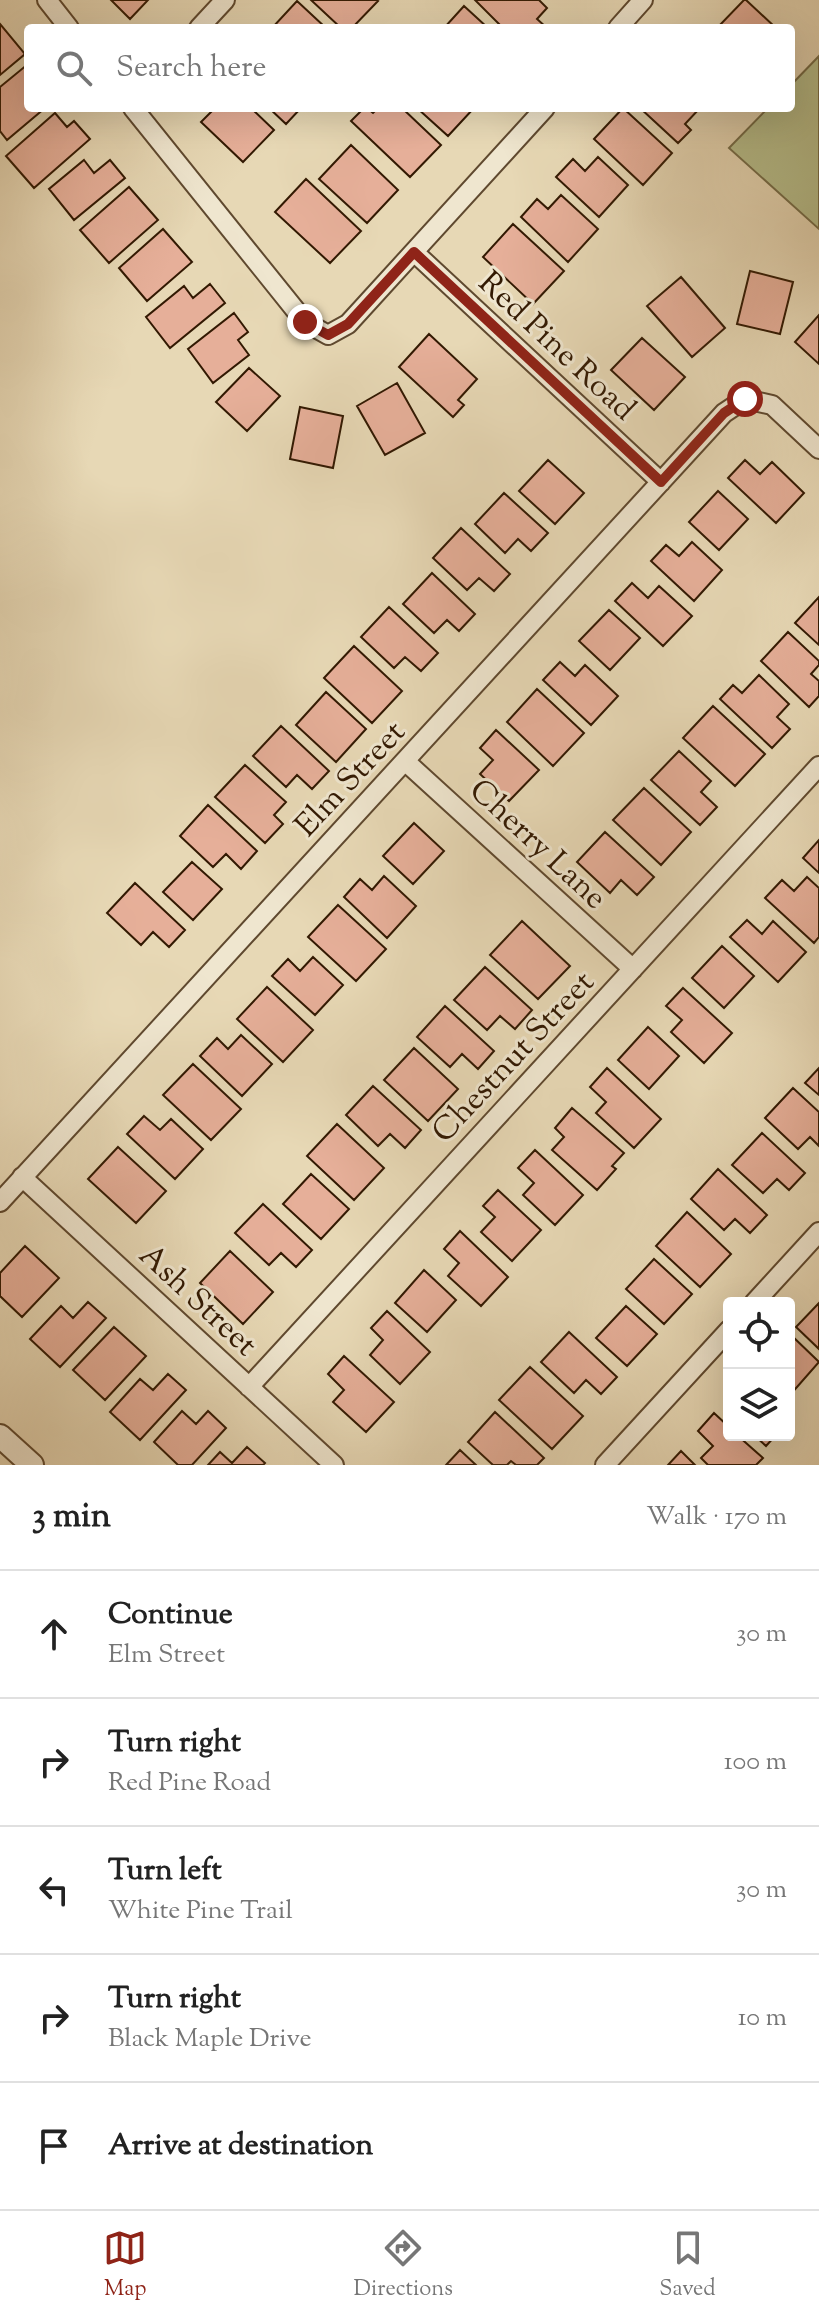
<!DOCTYPE html>
<meta charset="utf-8">
<style>
body{margin:0;font-family:"Sorts Mill Goudy",serif;background:#f6f6f6;color:#222}
.controls{position:absolute;right:24px;bottom:24px;display:grid;overflow:hidden;border-radius:8px;box-shadow:0 8px 32px #0002}
.controls button{width:72px;height:72px;display:grid;place-items:center;padding:0;border:0;border-bottom:2px solid #e0e0e0;background:#fff;color:#222;font:40px sans-serif}
.stop{position:absolute;width:24px;height:24px;margin:-18px;border:6px solid #8f2418;border-radius:50%;background:#fff}
.stop.end{background:#8f2418;border-color:#fff;box-shadow:0 2px 8px #0008}
.list{margin:0;padding:0;list-style:none}
h2{display:flex;justify-content:space-between;align-items:center;height:104px;margin:0;padding:0 32px;font-size:34px}
h2 small{font-size:26px;font-weight:400;color:#767676}
.list li{display:grid;grid-template-columns:52px 1fr auto;gap:24px;align-items:center;box-sizing:border-box;height:128px;padding:0 32px;border-top:2px solid #e0e0e0}
.list b{display:block;font-size:30px;white-space:nowrap}
.list p{margin:0;font-size:26px;white-space:nowrap;color:#767676}
.list em{font-size:26px;font-style:normal;color:#767676}
.icon{flex:none;width:44px;height:44px;fill:none;stroke:currentColor;stroke-width:2;stroke-linecap:round;stroke-linejoin:round}
.map{position:relative;flex:none;width:819px;height:1465px;overflow:hidden}
.search{position:absolute;background:#fff;box-shadow:0 8px 32px #0002;left:24px;right:24px;top:24px;height:88px;display:flex;align-items:center;gap:20px;box-sizing:border-box;padding:0 28px;border-radius:8px;color:#767676;font-size:30px}
.sheet{height:744px;background:#fff}
nav{display:flex;justify-content:space-around;align-items:center;box-sizing:border-box;height:112px;border-top:2px solid #e0e0e0;background:#fff;font-size:22px;color:#767676}
nav a{display:grid;justify-items:center;gap:4px}
nav .on{color:#8f2418}
.map>svg:first-child{display:block}
.green{fill:#b6bf8d;stroke:#746c48;stroke-width:2}
.building{fill:#e6af99;stroke:#321902;stroke-width:2}
.lines{fill:none;stroke-linecap:round;stroke-linejoin:round}
.minor-casing{stroke:#5f492f;stroke-width:22}
.tertiary-casing{stroke:#5f492f;stroke-width:26}
.minor{stroke:#efe6cf;stroke-width:18}
.tertiary{stroke:#efe6cf;stroke-width:22}
.route{stroke:#8f2418;stroke-width:10}
.labels{text-anchor:middle;stroke-width:6;stroke-linejoin:round;paint-order:stroke}
.street-label{font-size:32px;fill:#321902;stroke:#efe6cf}
</style>
<div class="map">
<svg width="819" height="1465" viewBox="0 0 819 1465">
<rect width="100%" height="100%" fill="#e7d8b5"/>
<filter id="stains"><feTurbulence type="fractalNoise" baseFrequency=".0025" numOctaves="4"/><feColorMatrix values="0 0 0 0 .2 0 0 0 0 .09 0 0 0 0 .02 0 0 0 .5 -.17"/></filter>
<radialGradient id="worn" r=".72"><stop offset=".6" stop-color="#630" stop-opacity="0"/><stop offset="1" stop-color="#630" stop-opacity=".3"/></radialGradient>
<path class="green" d="M 819,56 L 819,229 L 729,148 L 768,108 L 791,108 L 791,85 Z"/>
<path class="building" d="M 111,0 L 148,0 L 130,19 Z
M 311,0 L 376,0 L 378,1 L 352,28 L 341,28 Z
M 475,0 L 539,0 L 547,8 L 537,19 L 547,28 L 503,28 Z
M 744,0 L 746,0 L 776,28 L 717,28 Z
M 297,1 L 326,28 L 272,28 Z
M 464,6 L 488,28 L 444,28 Z
M 0,24 L 25,54 L 0,75 Z
M 28,64 L 28,108 L 45,108 L 7,140 L 0,131 L 0,87 Z
M 215,108 L 251,108 L 274,130 L 243,162 L 201,122 Z
M 269,108 L 301,108 L 286,124 Z
M 364,108 L 367,108 L 373,113 L 378,108 L 402,108 L 441,145 L 410,177 L 351,121 Z
M 417,108 L 474,108 L 448,136 Z
M 623,108 L 672,153 L 643,185 L 594,139 Z
M 640,108 L 700,108 L 685,124 L 691,130 L 678,143 Z
M 55,113 L 67,127 L 74,121 L 90,139 L 34,188 L 6,156 Z
M 351,145 L 398,190 L 367,223 L 319,179 Z
M 598,157 L 628,185 L 599,217 L 556,177 L 573,159 L 585,171 Z
M 84,160 L 94,173 L 110,160 L 125,178 L 74,220 L 49,189 Z
M 306,179 L 361,231 L 330,263 L 275,212 Z
M 129,187 L 158,220 L 109,263 L 80,230 Z
M 561,195 L 598,229 L 568,262 L 521,217 L 537,199 L 548,209 Z
M 513,224 L 564,271 L 533,304 L 483,257 Z
M 163,229 L 192,262 L 147,301 L 119,268 Z
M 750,271 L 793,282 L 780,334 L 737,324 Z
M 681,277 L 725,328 L 692,357 L 647,306 Z
M 210,284 L 225,303 L 170,348 L 146,317 L 184,286 L 193,298 Z
M 234,313 L 248,332 L 238,340 L 249,355 L 213,383 L 188,349 Z
M 819,315 L 819,364 L 795,342 Z
M 429,334 L 477,379 L 458,400 L 464,405 L 453,417 L 399,367 Z
M 642,338 L 685,377 L 654,410 L 611,370 Z
M 249,368 L 280,396 L 247,431 L 216,402 Z
M 397,383 L 425,433 L 385,455 L 357,406 Z
M 300,407 L 343,416 L 333,468 L 290,459 Z
M 548,460 L 584,493 L 555,524 L 519,491 Z
M 745,460 L 760,474 L 772,462 L 804,493 L 776,523 L 728,478 Z
M 718,491 L 748,519 L 719,550 L 689,522 Z
M 504,493 L 548,533 L 531,551 L 518,539 L 505,553 L 475,524 Z
M 461,528 L 510,574 L 494,591 L 479,578 L 467,590 L 433,558 Z
M 692,542 L 722,570 L 694,601 L 651,561 L 666,545 L 679,556 Z
M 432,573 L 475,614 L 459,631 L 447,620 L 434,633 L 403,604 Z
M 632,583 L 648,598 L 659,586 L 692,616 L 663,646 L 615,601 Z
M 819,597 L 819,645 L 795,623 Z
M 389,607 L 438,653 L 421,671 L 405,657 L 394,668 L 361,637 Z
M 609,610 L 640,638 L 610,670 L 579,641 Z
M 788,632 L 819,661 L 819,665 L 811,674 L 819,681 L 819,696 L 809,707 L 761,661 Z
M 354,646 L 402,691 L 372,723 L 324,678 Z
M 560,662 L 575,676 L 585,665 L 618,696 L 591,725 L 543,680 Z
M 759,675 L 789,704 L 777,717 L 790,729 L 772,748 L 720,699 L 733,685 L 742,693 Z
M 537,689 L 584,733 L 553,766 L 507,722 Z
M 326,692 L 366,729 L 336,762 L 296,725 Z
M 713,706 L 765,754 L 735,786 L 683,738 Z
M 281,726 L 329,771 L 312,789 L 297,775 L 286,787 L 253,756 Z
M 496,730 L 539,770 L 509,801 L 480,774 L 493,760 L 480,748 Z
M 679,751 L 711,781 L 701,792 L 717,807 L 700,825 L 651,780 Z
M 245,765 L 286,802 L 274,815 L 283,824 L 265,843 L 215,797 Z
M 644,788 L 691,832 L 661,865 L 613,820 Z
M 208,805 L 257,851 L 241,869 L 226,854 L 213,867 L 180,836 Z
M 414,823 L 444,851 L 413,884 L 383,856 Z
M 605,832 L 654,877 L 637,895 L 621,880 L 610,893 L 577,862 Z
M 819,840 L 819,873 L 803,858 Z
M 192,862 L 222,889 L 193,920 L 163,892 Z
M 384,876 L 416,906 L 387,938 L 344,897 L 360,879 L 372,890 Z
M 807,877 L 819,888 L 819,937 L 814,943 L 765,898 L 782,880 L 794,891 Z
M 135,883 L 185,930 L 169,947 L 153,932 L 141,945 L 107,913 Z
M 338,905 L 386,949 L 356,981 L 308,937 Z
M 747,920 L 762,934 L 773,921 L 806,952 L 778,982 L 730,937 Z
M 522,921 L 570,966 L 538,999 L 490,955 Z
M 722,946 L 754,976 L 724,1008 L 692,978 Z
M 313,957 L 343,985 L 315,1015 L 272,976 L 288,959 L 300,971 Z
M 485,967 L 532,1010 L 515,1029 L 500,1016 L 487,1030 L 454,1000 Z
M 267,987 L 313,1030 L 283,1062 L 237,1019 Z
M 683,988 L 732,1033 L 704,1063 L 671,1032 L 682,1020 L 666,1006 Z
M 445,1006 L 494,1051 L 478,1069 L 462,1054 L 450,1067 L 417,1037 Z
M 648,1027 L 679,1056 L 649,1089 L 618,1060 Z
M 241,1035 L 272,1064 L 242,1096 L 200,1056 L 217,1038 L 228,1049 Z
M 414,1048 L 458,1089 L 428,1121 L 384,1080 Z
M 193,1064 L 241,1109 L 211,1140 L 163,1095 Z
M 607,1068 L 661,1119 L 634,1148 L 596,1113 L 606,1102 L 590,1087 Z
M 819,1068 L 819,1095 L 805,1083 Z
M 373,1086 L 421,1130 L 405,1148 L 390,1134 L 378,1146 L 346,1115 Z
M 793,1088 L 819,1112 L 819,1146 L 810,1137 L 798,1149 L 765,1118 Z
M 572,1108 L 624,1153 L 612,1166 L 616,1169 L 597,1190 L 552,1150 L 564,1137 L 555,1128 Z
M 144,1116 L 160,1130 L 171,1119 L 203,1149 L 175,1179 L 127,1134 Z
M 337,1124 L 384,1168 L 354,1200 L 307,1156 Z
M 762,1133 L 805,1173 L 789,1190 L 777,1179 L 763,1193 L 732,1165 Z
M 118,1147 L 166,1191 L 136,1223 L 88,1179 Z
M 535,1150 L 583,1195 L 555,1225 L 523,1195 L 534,1183 L 518,1168 Z
M 718,1169 L 767,1215 L 750,1233 L 735,1219 L 724,1230 L 691,1199 Z
M 311,1174 L 349,1209 L 321,1239 L 283,1204 Z
M 498,1190 L 541,1230 L 512,1261 L 481,1232 L 495,1217 L 483,1206 Z
M 263,1204 L 312,1250 L 296,1267 L 281,1253 L 269,1265 L 235,1233 Z
M 687,1212 L 731,1254 L 700,1287 L 656,1246 Z
M 460,1231 L 508,1277 L 481,1306 L 448,1276 L 459,1263 L 444,1249 Z
M 25,1246 L 59,1278 L 22,1317 L 0,1296 L 0,1273 Z
M 230,1251 L 273,1292 L 243,1324 L 200,1283 Z
M 654,1259 L 692,1294 L 664,1324 L 626,1289 Z
M 424,1270 L 456,1300 L 427,1332 L 395,1303 Z
M 88,1302 L 106,1318 L 60,1367 L 30,1339 L 61,1306 L 73,1318 Z
M 819,1303 L 819,1349 L 796,1327 Z
M 626,1306 L 657,1334 L 627,1366 L 596,1338 Z
M 387,1311 L 430,1352 L 400,1384 L 370,1355 L 383,1340 L 371,1328 Z
M 114,1327 L 146,1356 L 105,1400 L 73,1370 Z
M 569,1332 L 617,1377 L 601,1394 L 586,1380 L 574,1393 L 541,1362 Z
M 790,1334 L 819,1362 L 790,1395 L 789,1394 Z
M 344,1356 L 394,1402 L 366,1432 L 333,1402 L 344,1390 L 328,1374 Z
M 530,1367 L 583,1416 L 552,1449 L 499,1400 Z
M 168,1374 L 186,1390 L 140,1440 L 110,1412 L 140,1379 L 153,1390 Z
M 182,1411 L 196,1424 L 208,1411 L 226,1428 L 192,1465 L 178,1465 L 154,1442 Z
M 495,1412 L 544,1458 L 537,1465 L 516,1465 L 511,1461 L 507,1465 L 493,1465 L 468,1442 Z
M 714,1413 L 729,1427 L 729,1435 L 737,1435 L 763,1458 L 756,1465 L 708,1465 L 701,1458 L 713,1446 L 698,1431 Z
M 754,1435 L 776,1435 L 766,1446 Z
M 247,1447 L 265,1463 L 263,1465 L 208,1465 L 220,1452 L 232,1463 Z
M 460,1450 L 476,1465 L 446,1465 Z
M 681,1451 L 695,1465 L 668,1465 Z"/>
<g class="lines">
<g class="minor-casing">
<path id="minor" d="M 47,0 L 69,28
M 199,28 L 225,0
M 618,28 L 643,0
M 133,108 L 305,322 L 328,335 L 348,324 L 545,108
M 414,252 L 661,482
M 405,761 L 633,969
M 22,1177 L 334,1465
M 0,1202 L 724,413 L 745,399 L 772,405 L 819,449
M 754,1303 L 819,1232
M 249,1387 L 819,766
M 605,1465 L 729,1330"/>
</g>
<g class="tertiary-casing">
<path id="tertiary" d="M 0,1436 L 32,1465"/>
</g>
<use href="#minor" class="minor"/>
<use href="#tertiary" class="tertiary"/>
</g>
<g class="lines">
<path class="route" d="M 305,322 L 328,335 L 348,324 L 414,252 L 661,482 L 724,413 L 745,399"/>
</g>
<g class="labels">
<g class="street-label">
<text transform="translate(558 345) rotate(43)" y="11">Red Pine Road</text>
<text transform="translate(349 778) rotate(-47)" y="11">Elm Street</text>
<text transform="translate(539 843) rotate(43)" y="11">Cherry Lane</text>
<text transform="translate(512 1056) rotate(-47)" y="11">Chestnut Street</text>
<text transform="translate(199 1299) rotate(43)" y="11">Ash Street</text>
</g>
</g>
<rect width="100%" height="100%" filter="url(#stains)"/>
<rect width="100%" height="100%" fill="url(#worn)"/>
</svg>
<div class="controls">
<button><svg class="icon" aria-label="locate" viewBox="0 0 24 24"><circle cx="12" cy="12" r="6"/><path d="M12 2v4M12 18v4M2 12h4M18 12h4"/></svg></button>
<button><svg class="icon" aria-label="layers" viewBox="0 0 24 24"><path d="M12 4l9 5-9 5-9-5zM3 14l9 5 9-5"/></svg></button>
</div>
<div class="stop" style="left:745px;top:399px"></div>
<div class="stop end" style="left:305px;top:322px"></div>
<div class="search"><svg class="icon" aria-label="search" viewBox="0 0 24 24"><circle cx="10" cy="10" r="6"/><path d="M15 15l6 6"/></svg>Search here</div>
</div>
<section class="sheet">
<h2>3 min<small>Walk · 170 m</small></h2>
<ul class="list">
<li><svg class="icon" aria-label="ahead" viewBox="0 0 24 24"><path d="M12 20V5M6 11l6-6 6 6"/></svg><div><b>Continue</b><p>Elm Street</p></div><em>30 m</em></li>
<li><svg class="icon" aria-label="right" viewBox="0 0 24 24"><path d="M7 20v-9h11M14 6l5 5-5 5"/></svg><div><b>Turn right</b><p>Red Pine Road</p></div><em>100 m</em></li>
<li><svg class="icon" aria-label="left" viewBox="0 0 24 24"><path d="M17 20v-9H6M10 6l-5 5 5 5"/></svg><div><b>Turn left</b><p>White Pine Trail</p></div><em>30 m</em></li>
<li><svg class="icon" aria-label="right" viewBox="0 0 24 24"><path d="M7 20v-9h11M14 6l5 5-5 5"/></svg><div><b>Turn right</b><p>Black Maple Drive</p></div><em>10 m</em></li>
<li><svg class="icon" aria-label="arrive" viewBox="0 0 24 24"><path d="M6 21V4h12l-3 4 3 4H6"/></svg><div><b>Arrive at destination</b></div></li>
</ul>
</section>
<nav>
<a class="on"><svg class="icon" aria-label="map" viewBox="0 0 24 24"><path d="M3 6l6-2 6 2 6-2v14l-6 2-6-2-6 2zM9 4v14M15 6v14"/></svg>Map</a>
<a><svg class="icon" aria-label="directions" viewBox="0 0 24 24"><path d="M12 3l9 9-9 9-9-9zM9 14v-3h6M13 9l2 2-2 2"/></svg>Directions</a>
<a><svg class="icon" aria-label="saved" viewBox="0 0 24 24"><path d="M7 4h10v16l-5-4-5 4z"/></svg>Saved</a>
</nav>
